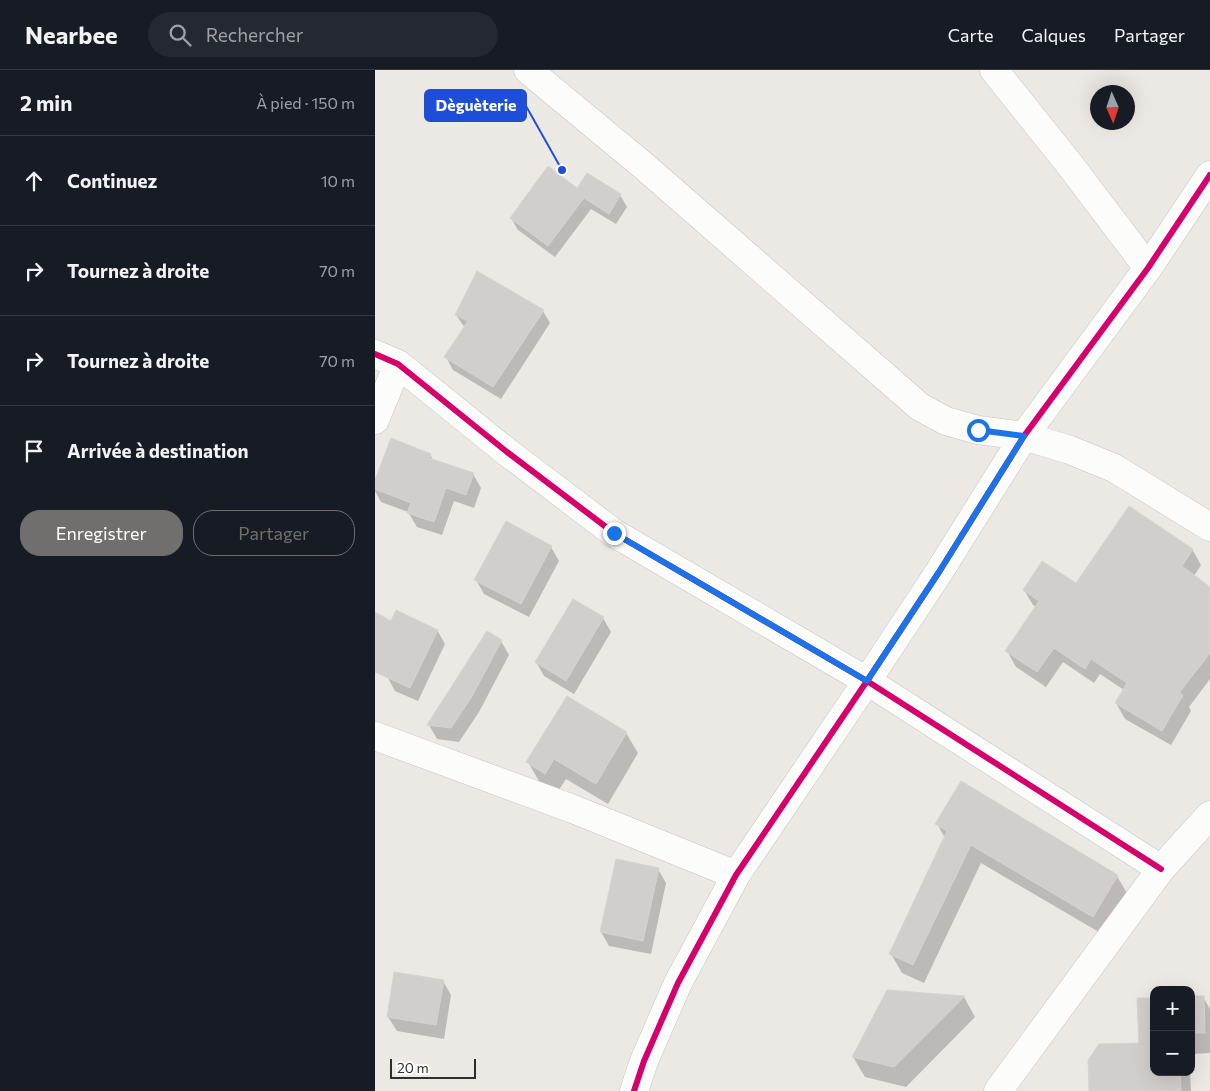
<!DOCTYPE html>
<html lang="fr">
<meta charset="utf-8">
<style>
body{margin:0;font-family:Commissioner,sans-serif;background:#242831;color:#f1f3f6}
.controls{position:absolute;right:15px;bottom:15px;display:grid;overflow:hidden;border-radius:10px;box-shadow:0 5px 20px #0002}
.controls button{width:45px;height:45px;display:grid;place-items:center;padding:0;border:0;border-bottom:1px solid #363941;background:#171b24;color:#f1f3f6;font:25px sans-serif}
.compass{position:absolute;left:715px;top:15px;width:45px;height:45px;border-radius:50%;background:#171b24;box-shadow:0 5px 20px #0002;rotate:177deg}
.scale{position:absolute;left:15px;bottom:12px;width:86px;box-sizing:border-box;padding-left:5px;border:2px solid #2e2e2e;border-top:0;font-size:14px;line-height:18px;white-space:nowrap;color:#2e2e2e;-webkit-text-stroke:4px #fff;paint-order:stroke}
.stop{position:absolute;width:15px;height:15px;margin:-11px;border:4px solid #1a73e8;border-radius:50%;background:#fff}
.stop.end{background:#1a73e8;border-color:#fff;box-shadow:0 1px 5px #0008}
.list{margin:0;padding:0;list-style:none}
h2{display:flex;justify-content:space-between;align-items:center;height:65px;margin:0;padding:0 20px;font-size:21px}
h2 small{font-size:16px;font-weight:400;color:#9ea1a6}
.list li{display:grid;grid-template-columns:32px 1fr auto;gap:15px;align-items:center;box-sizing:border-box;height:90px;padding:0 20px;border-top:1px solid #363941}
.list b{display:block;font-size:19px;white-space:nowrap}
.list em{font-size:16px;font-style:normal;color:#9ea1a6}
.actions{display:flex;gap:10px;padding:15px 20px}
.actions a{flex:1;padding:11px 0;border:1px solid #706f6e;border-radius:20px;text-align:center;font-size:18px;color:#706f6e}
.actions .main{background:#706f6e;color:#fff}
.icon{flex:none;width:28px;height:28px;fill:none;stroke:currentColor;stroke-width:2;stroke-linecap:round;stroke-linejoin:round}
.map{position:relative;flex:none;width:835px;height:1021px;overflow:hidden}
header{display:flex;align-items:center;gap:30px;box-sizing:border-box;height:70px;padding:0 25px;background:#171b24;border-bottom:1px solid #363941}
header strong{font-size:24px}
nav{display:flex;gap:28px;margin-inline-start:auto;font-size:18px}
.search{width:350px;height:45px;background:#242831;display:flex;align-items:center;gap:12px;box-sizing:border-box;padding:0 18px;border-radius:28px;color:#9ea1a6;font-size:19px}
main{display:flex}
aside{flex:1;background:#171b24}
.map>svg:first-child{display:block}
.shadow{fill:#0003}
.building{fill:#d1cecb;stroke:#d7d4d0}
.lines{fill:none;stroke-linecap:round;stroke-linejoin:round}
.minor-casing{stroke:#c5c4c5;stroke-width:29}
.minor{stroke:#fcfcfb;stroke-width:28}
.cycleway-casing{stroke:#fff;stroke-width:9}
.cycleway{stroke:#d6006c;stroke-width:6}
.route{stroke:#1a73e8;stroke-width:6}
.leader{fill:none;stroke:#1d4ed8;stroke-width:2}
.callout-dot{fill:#1d4ed8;stroke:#fff;stroke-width:2}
.callout{fill:#1d4ed8;stroke:#1d4ed8;stroke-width:2}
.callout-label{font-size:16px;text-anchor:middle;font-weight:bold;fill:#fff}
</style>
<header>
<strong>Nearbee</strong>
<div class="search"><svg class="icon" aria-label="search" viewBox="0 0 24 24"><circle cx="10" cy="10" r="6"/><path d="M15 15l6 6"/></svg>Rechercher</div>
<nav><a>Carte</a><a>Calques</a><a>Partager</a></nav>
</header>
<main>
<aside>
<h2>2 min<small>À pied · 150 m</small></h2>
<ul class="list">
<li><svg class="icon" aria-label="ahead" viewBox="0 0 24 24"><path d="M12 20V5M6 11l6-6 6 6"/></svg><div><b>Continuez</b></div><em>10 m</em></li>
<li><svg class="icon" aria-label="right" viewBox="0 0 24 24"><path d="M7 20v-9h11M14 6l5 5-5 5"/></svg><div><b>Tournez à droite</b></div><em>70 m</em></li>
<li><svg class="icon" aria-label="right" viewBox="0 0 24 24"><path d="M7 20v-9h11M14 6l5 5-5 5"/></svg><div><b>Tournez à droite</b></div><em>70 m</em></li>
<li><svg class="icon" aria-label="arrive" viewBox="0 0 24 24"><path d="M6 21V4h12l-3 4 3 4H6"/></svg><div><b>Arrivée à destination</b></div></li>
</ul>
<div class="actions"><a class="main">Enregistrer</a><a>Partager</a></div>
</aside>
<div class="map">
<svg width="835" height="1021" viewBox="0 0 835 1021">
<rect width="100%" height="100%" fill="#ece8e4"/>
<path class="shadow" d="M 203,120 L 245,125 L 252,137 L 241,154 L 216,139 L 180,187 L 143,160 L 136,148 Z
M 168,241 L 175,253 L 126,329 L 78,300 L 71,287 L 90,258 L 81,245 Z
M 55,385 L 59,391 L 98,404 L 106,418 L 99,438 L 79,431 L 67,465 L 42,457 L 33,442 L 6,432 L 0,421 L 0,413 Z
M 176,477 L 184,491 L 154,547 L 109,524 L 101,510 Z
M 817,479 L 826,495 L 819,506 L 835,518 L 835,609 L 814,637 L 816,641 L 796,675 L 750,649 L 741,633 L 749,620 L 725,604 L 719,613 L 688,592 L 671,617 L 641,597 L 632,581 L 661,537 L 658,535 L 649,520 L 701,515 Z
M 0,544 L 17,553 L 62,560 L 70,574 L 43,631 L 20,621 L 0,584 Z
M 228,548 L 236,562 L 199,624 L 169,606 L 161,592 Z
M 126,571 L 134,585 L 104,642 L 84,672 L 62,669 L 54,655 Z
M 251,663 L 263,683 L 233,734 L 191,709 L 182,723 L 165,713 L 153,692 Z
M 586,713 L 742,806 L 753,825 L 729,865 L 606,793 L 549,913 L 527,903 L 516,884 L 570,768 L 562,754 Z
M 283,799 L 291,813 L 276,884 L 234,876 L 226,862 Z
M 68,911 L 76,925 L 69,969 L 22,961 L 13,947 Z
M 513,921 L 589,927 L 600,947 L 531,1017 L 490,1007 L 478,987 Z
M 828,927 L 835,939 L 835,983 L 816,984 L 816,928 Z
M 779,1002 L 815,1002 L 816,1021 L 715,1021 Z"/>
<path class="building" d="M 173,96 L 202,118 L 212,103 L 246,124 L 234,144 L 209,128 L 173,176 L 135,148 Z
M 102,201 L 169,240 L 118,317 L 69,287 L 93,251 L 80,245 Z
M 16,368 L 56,384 L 54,388 L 99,403 L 91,425 L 71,418 L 59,452 L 32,443 L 36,433 L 0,419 L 0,410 Z
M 754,436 L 818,479 L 807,496 L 835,517 L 835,583 L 804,623 L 808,625 L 787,661 L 740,633 L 752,613 L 716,589 L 710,599 L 679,578 L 662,602 L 630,581 L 664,531 L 648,520 L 667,491 L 701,513 Z
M 131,451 L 177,476 L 146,534 L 99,510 Z
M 198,529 L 229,547 L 191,611 L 160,592 Z
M 21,540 L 63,560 L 35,618 L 0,602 L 0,542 L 16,551 Z
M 112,561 L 127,570 L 96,628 L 76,658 L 52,655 Z
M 192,626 L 252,662 L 221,714 L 179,689 L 170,704 L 151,692 Z
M 586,711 L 743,805 L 718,847 L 596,775 L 538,895 L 514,884 L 572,761 L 560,754 Z
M 241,789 L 284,798 L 268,871 L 225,862 Z
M 19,902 L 69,910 L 61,955 L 12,947 Z
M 512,920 L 590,926 L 519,997 L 477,987 Z
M 816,926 L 829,926 L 830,963 L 816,963 Z
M 762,928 L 779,928 L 779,1002 L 805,1002 L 806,1021 L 714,1021 L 713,990 L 724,974 L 764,973 Z"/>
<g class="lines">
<g class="minor-casing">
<path id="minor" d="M 153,0 L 270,97 L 545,337 L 571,351 L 603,360 L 649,366 L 695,380 L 739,398 L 835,457
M 619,0 L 695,95 L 773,198
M 0,284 L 23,294 L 132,382 L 239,463 L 492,611 L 786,799
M 0,350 L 23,294
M 0,666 L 198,739 L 361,805
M 259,1021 L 269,991 L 303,913 L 361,805 L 492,611 L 564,502 L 649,366 L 773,198 L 835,105
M 623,1021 L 786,799 L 835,745"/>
</g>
<use href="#minor" class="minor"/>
<g class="cycleway-casing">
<path id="cycleway" d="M 0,284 L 23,294 L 132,382 L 239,463 L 492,611 L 786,799
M 259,1021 L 269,991 L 303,913 L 361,805 L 492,611 L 564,502 L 649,366 L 773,198 L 835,105"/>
</g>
<use href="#cycleway" class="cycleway"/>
</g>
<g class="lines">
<path class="route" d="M 239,463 L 492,611 L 564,502 L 649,366 L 603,360"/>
</g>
<path class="leader" d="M187 100L151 36"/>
<circle class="callout-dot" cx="187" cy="100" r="5"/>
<rect class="callout" x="50" y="20" width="101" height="31" rx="5"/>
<g class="callout-label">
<text x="101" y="41">Dèguèterie</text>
</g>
</svg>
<div class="controls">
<button>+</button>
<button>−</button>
</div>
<svg class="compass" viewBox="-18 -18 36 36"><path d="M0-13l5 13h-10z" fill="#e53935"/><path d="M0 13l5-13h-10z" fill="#9ea1a6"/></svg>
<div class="scale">20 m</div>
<div class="stop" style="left:603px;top:360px"></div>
<div class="stop end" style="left:239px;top:463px"></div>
</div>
</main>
